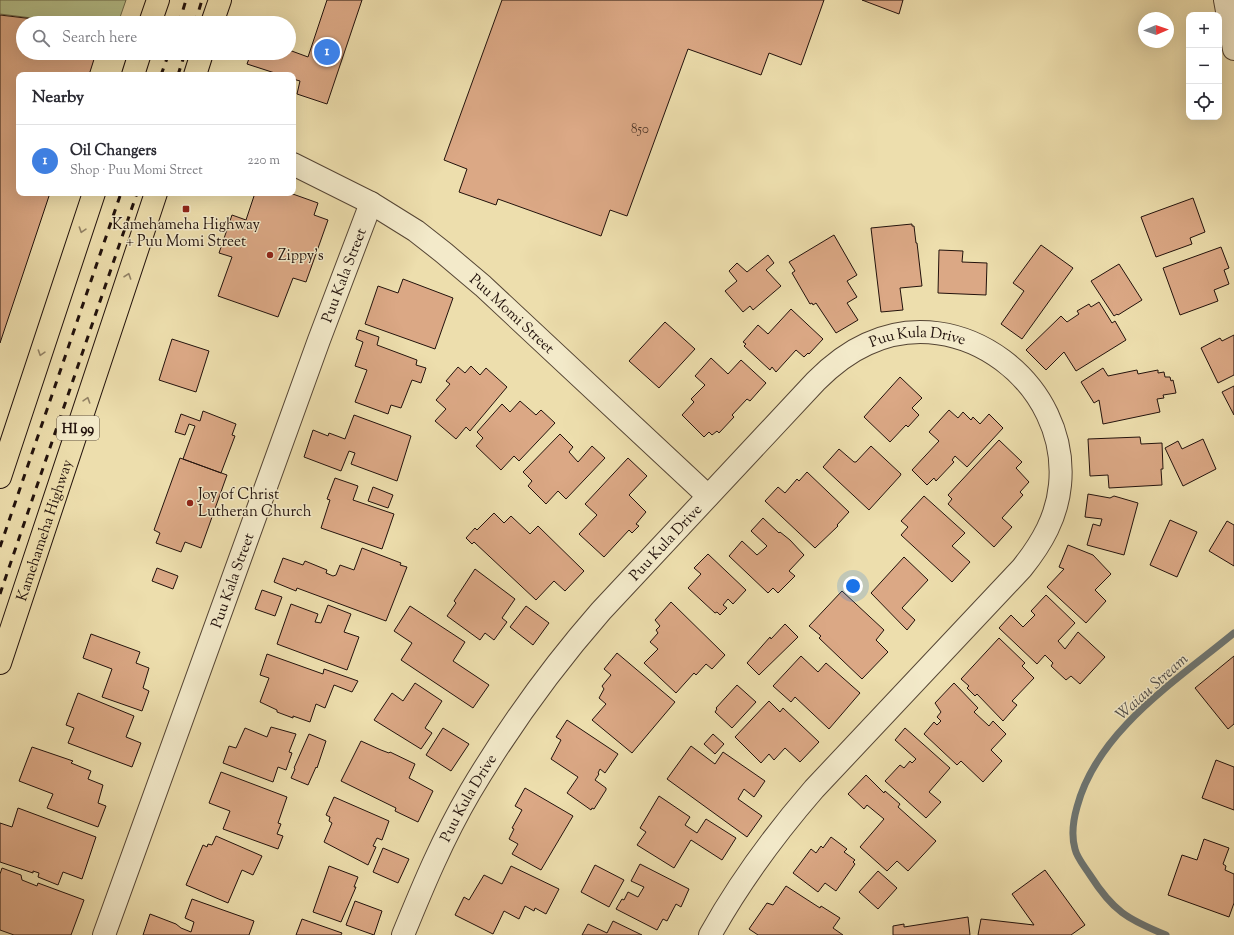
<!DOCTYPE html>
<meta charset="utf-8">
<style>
body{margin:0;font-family:"Sorts Mill Goudy",serif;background:#f2f2f3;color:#2b2b33}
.controls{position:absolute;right:12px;top:12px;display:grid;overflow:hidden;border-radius:8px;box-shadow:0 4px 16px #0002}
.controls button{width:36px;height:36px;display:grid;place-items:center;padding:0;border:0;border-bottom:1px solid #e1e1e2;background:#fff;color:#2b2b33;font:20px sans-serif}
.compass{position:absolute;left:1138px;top:12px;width:36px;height:36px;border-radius:50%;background:#fff;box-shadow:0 4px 16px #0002;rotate:88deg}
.you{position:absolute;left:853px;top:586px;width:14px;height:14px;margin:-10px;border:3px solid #fff;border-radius:50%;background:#1a73e8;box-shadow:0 0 0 6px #1a73e833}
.badge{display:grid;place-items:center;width:26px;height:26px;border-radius:50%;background:#1a73e8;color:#fff;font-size:13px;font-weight:700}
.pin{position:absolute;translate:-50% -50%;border:2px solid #fff;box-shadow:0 1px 4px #0006}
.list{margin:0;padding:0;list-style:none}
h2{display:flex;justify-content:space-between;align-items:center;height:52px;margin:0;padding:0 16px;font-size:17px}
h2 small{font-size:13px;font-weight:400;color:#7c7c81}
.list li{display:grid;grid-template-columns:26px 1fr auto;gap:12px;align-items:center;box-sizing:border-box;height:72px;padding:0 16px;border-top:1px solid #e1e1e2}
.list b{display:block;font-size:15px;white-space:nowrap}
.list p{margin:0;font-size:13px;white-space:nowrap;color:#7c7c81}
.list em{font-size:13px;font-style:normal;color:#7c7c81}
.icon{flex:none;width:22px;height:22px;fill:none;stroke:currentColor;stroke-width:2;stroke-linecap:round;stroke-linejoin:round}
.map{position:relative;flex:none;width:1234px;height:935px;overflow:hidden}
.search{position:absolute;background:#fff;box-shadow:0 4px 16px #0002;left:16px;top:16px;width:280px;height:44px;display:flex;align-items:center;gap:10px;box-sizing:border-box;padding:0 14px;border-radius:22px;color:#7c7c81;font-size:15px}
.panel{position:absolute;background:#fff;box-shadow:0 4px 16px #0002;left:16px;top:72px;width:280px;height:124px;border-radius:8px}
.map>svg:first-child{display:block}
.green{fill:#b5c28d;stroke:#6c6a4c}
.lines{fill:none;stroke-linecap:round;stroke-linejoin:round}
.stream{stroke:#6e7673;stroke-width:7}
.building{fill:#dba885;stroke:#22120c}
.minor-casing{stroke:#554534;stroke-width:24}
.major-casing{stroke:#22120c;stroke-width:24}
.minor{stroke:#f3eaca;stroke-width:22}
.major{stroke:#eddead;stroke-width:22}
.rail{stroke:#22120c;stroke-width:3;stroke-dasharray:7 7;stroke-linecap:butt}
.oneway{stroke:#928265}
.poi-dot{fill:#8f2418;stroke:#f3eaca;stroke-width:1.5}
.labels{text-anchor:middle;stroke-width:3;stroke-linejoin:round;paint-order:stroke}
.number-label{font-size:13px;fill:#50382a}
.shield{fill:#f3eaca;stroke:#615345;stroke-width:1}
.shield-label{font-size:14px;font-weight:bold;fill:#22120c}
.poi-label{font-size:15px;fill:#22120c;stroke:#f3eaca;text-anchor:start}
.street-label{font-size:15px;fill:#22120c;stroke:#f3eaca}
.water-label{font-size:16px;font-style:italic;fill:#4e4c48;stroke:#f3eaca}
</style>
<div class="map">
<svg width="1234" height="935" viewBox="0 0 1234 935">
<rect width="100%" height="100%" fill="#eddead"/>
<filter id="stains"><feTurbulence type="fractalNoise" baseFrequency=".005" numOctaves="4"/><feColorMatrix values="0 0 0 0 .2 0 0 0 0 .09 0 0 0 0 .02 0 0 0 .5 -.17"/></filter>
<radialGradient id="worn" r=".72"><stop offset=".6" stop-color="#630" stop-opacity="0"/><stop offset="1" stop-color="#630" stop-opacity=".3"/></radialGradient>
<path class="green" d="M 0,0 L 126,0 L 118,23 L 71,23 L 0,14 Z"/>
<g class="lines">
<path class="stream" d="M 1166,935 C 1127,919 1113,911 1090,875 C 1085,867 1077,858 1075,849 C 1071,835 1073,821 1077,807 C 1097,731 1176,681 1234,633"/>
</g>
<path class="building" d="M 327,0 L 362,0 L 327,104 L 297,94 L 300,81 L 293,79 L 293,75 L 281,75 L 247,64 L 251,53 L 289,53 L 289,50 L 308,57 Z
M 502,0 L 824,0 L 801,65 L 769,53 L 761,75 L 688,49 L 627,216 L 610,210 L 601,236 L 498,199 L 496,205 L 459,192 L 467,169 L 444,160 Z
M 862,0 L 903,0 L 899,14 Z
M 0,15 L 67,23 L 23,23 L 23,53 L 96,53 L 89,75 L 19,75 L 19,193 L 50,193 L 0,343 Z
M 255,193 L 290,193 L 318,203 L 314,215 L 328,220 L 306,282 L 293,278 L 278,317 L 218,296 L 232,257 L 219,253 L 232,215 L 246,220 Z
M 1193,198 L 1205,232 L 1190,238 L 1192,244 L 1156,257 L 1141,217 Z
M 912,224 L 912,226 L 914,226 L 916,243 L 917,243 L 922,286 L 900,288 L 903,310 L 881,312 L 871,228 Z
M 834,235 L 857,275 L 847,281 L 857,297 L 847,303 L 858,320 L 836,333 L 816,303 L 813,305 L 812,303 L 810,304 L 792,273 L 795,271 L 789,262 Z
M 1041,245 L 1073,268 L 1022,339 L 1001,324 L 1024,291 L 1013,283 Z
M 1221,247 L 1229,268 L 1224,270 L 1229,284 L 1214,290 L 1218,301 L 1180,315 L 1163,268 Z
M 939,250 L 963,251 L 962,262 L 987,263 L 986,295 L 938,293 Z
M 768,255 L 774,263 L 766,270 L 781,286 L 753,310 L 750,306 L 743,312 L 725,291 L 737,281 L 729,271 L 737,263 L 747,272 Z
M 1119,264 L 1142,300 L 1118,315 L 1117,314 L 1114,316 L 1091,281 Z
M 403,279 L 453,298 L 435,349 L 365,324 L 378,286 L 398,293 Z
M 1099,302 L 1112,323 L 1115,321 L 1126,340 L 1076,371 L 1064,352 L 1046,370 L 1026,350 L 1061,316 L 1067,322 L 1079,314 L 1077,311 L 1089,304 L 1091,307 Z
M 791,309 L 823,339 L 809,354 L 808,353 L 804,357 L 796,350 L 776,372 L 772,367 L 770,370 L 744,346 L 746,344 L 743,342 L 758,325 L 768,334 Z
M 665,322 L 695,349 L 659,388 L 629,361 Z
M 359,330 L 379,337 L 377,345 L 417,360 L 416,365 L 426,368 L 421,383 L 412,380 L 401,408 L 391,405 L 388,414 L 355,402 L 367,370 L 355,366 L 363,342 L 356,339 Z
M 1234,335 L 1234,375 L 1218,383 L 1201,348 L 1220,338 L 1222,341 Z
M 172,339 L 209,351 L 196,392 L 159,380 Z
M 711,358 L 728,374 L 741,360 L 766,383 L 750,401 L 747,399 L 732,415 L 734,417 L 719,433 L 717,431 L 712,435 L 709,432 L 704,437 L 682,415 L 694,402 L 691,399 L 705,385 L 695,376 Z
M 471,366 L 480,375 L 486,368 L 507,387 L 470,431 L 466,427 L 456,439 L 435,421 L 446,409 L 436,400 L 450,384 L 446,381 L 458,367 L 465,373 Z
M 1103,368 L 1108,376 L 1137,370 L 1138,374 L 1158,370 L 1158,373 L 1164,372 L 1165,377 L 1170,377 L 1171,381 L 1173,380 L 1176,393 L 1163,395 L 1164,398 L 1157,399 L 1160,412 L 1103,424 L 1099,400 L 1094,403 L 1081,382 Z
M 900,377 L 922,398 L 912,408 L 919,415 L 908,427 L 906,425 L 890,442 L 864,417 Z
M 1234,386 L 1234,415 L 1222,392 Z
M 520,401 L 536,415 L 541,410 L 555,423 L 519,461 L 514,456 L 501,470 L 476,446 L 483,438 L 477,432 L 502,404 L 510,412 Z
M 949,410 L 958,418 L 963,412 L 971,420 L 973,417 L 980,424 L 989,414 L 1003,428 L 967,467 L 955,456 L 952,460 L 954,462 L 936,481 L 934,478 L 927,485 L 912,470 L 939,441 L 929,432 Z
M 203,411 L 236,424 L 232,435 L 235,436 L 221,473 L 183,459 L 195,426 L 189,424 L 185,435 L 175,432 L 181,414 L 200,421 Z
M 354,415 L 411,436 L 397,481 L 351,464 L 355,453 L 349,451 L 341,471 L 304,457 L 313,430 L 328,436 L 329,433 L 345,439 Z
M 560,434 L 573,447 L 569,452 L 578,462 L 592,446 L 605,458 L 566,499 L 558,491 L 546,504 L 528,486 L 532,481 L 523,472 Z
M 1140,437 L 1141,444 L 1162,443 L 1163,469 L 1161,469 L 1162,485 L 1109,488 L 1108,475 L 1090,476 L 1088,439 Z
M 1203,439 L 1216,469 L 1183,486 L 1165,448 L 1178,441 L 1182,449 Z
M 999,440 L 1022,462 L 1016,468 L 1029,482 L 1020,492 L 1023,495 L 1002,518 L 1012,527 L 994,547 L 948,504 L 952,499 L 948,495 Z
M 871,446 L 901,474 L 900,476 L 869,510 L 823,467 L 839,449 L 854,462 L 856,462 Z
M 180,458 L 227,475 L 201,548 L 185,542 L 181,552 L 156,543 L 160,533 L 154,530 Z
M 628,458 L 647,476 L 629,495 L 646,512 L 636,524 L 639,526 L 632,533 L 629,530 L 604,557 L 579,534 L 597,515 L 585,504 Z
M 807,472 L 849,512 L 837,525 L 838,526 L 815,548 L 765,501 L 778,487 L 785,493 L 797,479 L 799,481 Z
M 335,478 L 358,486 L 353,500 L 394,514 L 382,549 L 321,528 L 330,500 L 327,499 Z
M 373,487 L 393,495 L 388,508 L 368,501 Z
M 1088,494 L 1110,498 L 1114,496 L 1138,503 L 1124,555 L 1087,545 L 1093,524 L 1100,526 L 1102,519 L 1085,517 Z
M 924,496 L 965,533 L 952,546 L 970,562 L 952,582 L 901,535 L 908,527 L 901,521 Z
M 494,513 L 504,523 L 511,516 L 530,534 L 538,526 L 584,571 L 565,591 L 554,581 L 536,600 L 474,542 L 472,544 L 466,538 L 475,528 L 477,530 Z
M 763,518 L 779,533 L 780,532 L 790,540 L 804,555 L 789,571 L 795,576 L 778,593 L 773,588 L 768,593 L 729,556 L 742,541 L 757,555 L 764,549 L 767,546 L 751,531 Z
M 1170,520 L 1197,532 L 1177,577 L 1150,565 Z
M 1227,521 L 1234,525 L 1234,566 L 1209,551 Z
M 1068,545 L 1093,555 L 1111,574 L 1095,590 L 1106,601 L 1086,623 L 1047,587 L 1064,569 L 1059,567 Z
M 362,548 L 401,563 L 400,565 L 407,567 L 386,621 L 297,588 L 296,591 L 274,582 L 283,558 L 303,565 L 305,561 L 327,570 L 326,573 L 333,576 L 336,575 L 340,565 L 354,570 Z
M 708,554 L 746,590 L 733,604 L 728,599 L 723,605 L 727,608 L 720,615 L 717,612 L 715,613 L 688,588 L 701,574 L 694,568 Z
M 904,557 L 928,580 L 902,608 L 915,620 L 907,630 L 871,593 Z
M 157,568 L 178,576 L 173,589 L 152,581 Z
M 475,569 L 515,599 L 502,618 L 507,622 L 494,640 L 485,633 L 480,640 L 447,616 L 456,603 L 454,601 Z
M 262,590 L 282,597 L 275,616 L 255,609 Z
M 842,591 L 884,630 L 876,640 L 888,652 L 862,679 L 819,638 L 821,636 L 809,626 Z
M 1046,595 L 1075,623 L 1058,641 L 1065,649 L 1078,632 L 1105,657 L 1080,684 L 1071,676 L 1066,680 L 1051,666 L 1053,663 L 1045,655 L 1037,664 L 999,628 L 1011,615 L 1023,627 L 1035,615 L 1031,611 Z
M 671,602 L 725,655 L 712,669 L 706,664 L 696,675 L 694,673 L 676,693 L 644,663 L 658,649 L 650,642 L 658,633 L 656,630 L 660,626 L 655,620 Z
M 291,604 L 318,614 L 315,622 L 321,623 L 328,605 L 351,614 L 344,632 L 359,637 L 347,670 L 277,644 Z
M 410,606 L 465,642 L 453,661 L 489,685 L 473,708 L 401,660 L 412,643 L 394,631 Z
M 526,606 L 549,623 L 533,645 L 510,627 Z
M 785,624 L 798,637 L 759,675 L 747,663 L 770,637 L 771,639 Z
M 91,634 L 140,652 L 136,663 L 149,668 L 143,688 L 149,691 L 142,711 L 102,697 L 112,669 L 83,658 Z
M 999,638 L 1025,663 L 1022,666 L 1034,678 L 1012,701 L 1017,705 L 1003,721 L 977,694 L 975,696 L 967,688 L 969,686 L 961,679 Z
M 617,653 L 675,702 L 632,753 L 592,720 L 606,704 L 599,698 L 604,689 L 602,686 L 611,675 L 604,669 Z
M 267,654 L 323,674 L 324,669 L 358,681 L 352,692 L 334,685 L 325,708 L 316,704 L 310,722 L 293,716 L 293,718 L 277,712 L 277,710 L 260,702 L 269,678 L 260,675 Z
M 801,656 L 818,672 L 826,663 L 860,693 L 829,729 L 795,697 L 791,702 L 773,686 Z
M 1234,656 L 1234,724 L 1228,729 L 1195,688 Z
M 415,683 L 442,701 L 425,728 L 432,733 L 421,749 L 374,720 L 392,693 L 403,701 Z
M 954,683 L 978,708 L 974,712 L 989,726 L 993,721 L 1006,734 L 991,750 L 1002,761 L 983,782 L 961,761 L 957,765 L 924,734 L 934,722 L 937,725 L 941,721 L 937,717 L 941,712 L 935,703 Z
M 737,685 L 756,702 L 732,728 L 715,712 L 717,709 L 716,708 Z
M 78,693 L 134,716 L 126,737 L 141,743 L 132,767 L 68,743 L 74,728 L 66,725 Z
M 769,701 L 780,712 L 783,708 L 819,742 L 800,762 L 785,748 L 774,760 L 769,754 L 761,763 L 735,737 Z
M 567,720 L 618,754 L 605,773 L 600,769 L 598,773 L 599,774 L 595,780 L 606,788 L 606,790 L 594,809 L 592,808 L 591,810 L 567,793 L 578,777 L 551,759 L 561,740 L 556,737 Z
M 271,727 L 296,734 L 289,752 L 292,753 L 286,770 L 278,767 L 273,782 L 223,763 L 229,746 L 236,748 L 245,728 L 267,737 Z
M 443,728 L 469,744 L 451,771 L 426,755 Z
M 905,728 L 950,768 L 929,792 L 941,802 L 926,818 L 885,781 L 900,765 L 904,768 L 910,761 L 912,763 L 916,759 L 895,740 Z
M 309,734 L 326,741 L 317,768 L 316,767 L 308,785 L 291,778 L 295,769 L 294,768 Z
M 713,734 L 724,744 L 715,754 L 704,744 Z
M 361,741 L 381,750 L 389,753 L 390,752 L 415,764 L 409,778 L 433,791 L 418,822 L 395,811 L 396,808 L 341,781 Z
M 691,746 L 715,764 L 723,752 L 765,781 L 754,797 L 744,789 L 738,799 L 762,816 L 747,837 L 667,779 Z
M 32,747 L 73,761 L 71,763 L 91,771 L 88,779 L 103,785 L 98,803 L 106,806 L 98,827 L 47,808 L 53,794 L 19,781 Z
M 1216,760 L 1234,767 L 1234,810 L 1202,798 Z
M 221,772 L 287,797 L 278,823 L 281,824 L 277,834 L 283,836 L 278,849 L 223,829 L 230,811 L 209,803 Z
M 866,775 L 884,793 L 885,791 L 900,804 L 898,807 L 936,841 L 908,871 L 897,861 L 887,871 L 860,847 L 884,819 L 867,805 L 864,809 L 848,794 Z
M 525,788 L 573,816 L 541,870 L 512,854 L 518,844 L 509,839 L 514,829 L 512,828 L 522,810 L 515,806 Z
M 659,796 L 690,817 L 685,825 L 697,833 L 706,819 L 736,838 L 722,860 L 691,840 L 674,868 L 637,845 L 646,832 L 640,828 Z
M 334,797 L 389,821 L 382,840 L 377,838 L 373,846 L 376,847 L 368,865 L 324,842 L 332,823 L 329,821 L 330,817 L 326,815 Z
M 18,808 L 96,837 L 82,879 L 63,872 L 58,885 L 38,877 L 39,873 L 33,871 L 33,873 L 0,862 L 0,823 L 12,827 Z
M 216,836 L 262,856 L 253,875 L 242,870 L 228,903 L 186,885 L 203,845 L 207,847 L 208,844 L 212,845 Z
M 831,837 L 847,849 L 844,852 L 855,860 L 853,862 L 855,864 L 836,891 L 825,883 L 818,892 L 793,873 L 811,849 L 816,853 L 821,846 L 823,848 Z
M 1204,839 L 1229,848 L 1223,864 L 1226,866 L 1225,870 L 1234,874 L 1234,903 L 1229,917 L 1168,895 L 1182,855 L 1197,860 Z
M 383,848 L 409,859 L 398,883 L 373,872 Z
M 640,864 L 689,889 L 681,907 L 676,904 L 667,921 L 663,919 L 657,930 L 616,909 L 622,899 L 624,900 L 628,892 L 638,897 L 644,887 L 631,881 Z
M 595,865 L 624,880 L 609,907 L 581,892 Z
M 329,866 L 358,877 L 354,887 L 356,887 L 341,922 L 313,912 Z
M 511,866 L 559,889 L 546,914 L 535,908 L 534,911 L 525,906 L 519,919 L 504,911 L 493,934 L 455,915 L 464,897 L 469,900 L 484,875 L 502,884 Z
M 2,868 L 21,875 L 22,880 L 37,886 L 38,883 L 84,900 L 71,935 L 14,935 L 0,930 L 0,874 Z
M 1045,870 L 1085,925 L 1071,935 L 978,935 L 981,919 L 1034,925 L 1012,894 Z
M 878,871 L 897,888 L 878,909 L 859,892 Z
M 786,886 L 820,908 L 821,906 L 840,918 L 833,928 L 843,935 L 758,935 L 749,929 L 767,903 L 773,905 Z
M 192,899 L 254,921 L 249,935 L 143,935 L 150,914 L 176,924 L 181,928 L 191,932 L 194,922 L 185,918 Z
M 355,901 L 382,911 L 374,935 L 346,925 Z
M 968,917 L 970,935 L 893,935 L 893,926 L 904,924 L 904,927 Z
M 302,919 L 342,933 L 341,935 L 296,935 Z
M 613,921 L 642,935 L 582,935 L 588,924 L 607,933 Z"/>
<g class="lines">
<g class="minor-casing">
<g id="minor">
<path d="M 1225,0 L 1234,49"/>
<path id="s1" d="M 293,164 L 371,203 L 416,231 L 444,253 L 483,286 L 708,496"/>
<path id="s2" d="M 104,935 L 319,340 L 371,203"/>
<path id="s3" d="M 403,935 C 423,886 443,838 470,792 C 508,728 552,667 601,611 L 816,381 C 831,366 847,353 867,344 C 961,300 1070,384 1060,485 C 1057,517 1042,543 1022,568 L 814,789 C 775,834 739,883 710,935"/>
</g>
</g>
<g class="major-casing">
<g id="major">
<path d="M 150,23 L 158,0"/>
<path d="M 212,23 L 220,0"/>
<path d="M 133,75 L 140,53"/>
<path d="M 195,75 L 202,53"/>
<path d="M 0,477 L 94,193"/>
<path id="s4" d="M 0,663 L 156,193"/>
</g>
</g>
<use href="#minor" class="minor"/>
<use href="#major" class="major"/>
<path class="rail" d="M 179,23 L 186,0
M 195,23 L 202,0
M 161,75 L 169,53
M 178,75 L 185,53
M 0,547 L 121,193
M 0,594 L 137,193"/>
</g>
<defs><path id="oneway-chevron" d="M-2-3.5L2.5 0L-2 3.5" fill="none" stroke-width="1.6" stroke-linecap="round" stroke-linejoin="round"/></defs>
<g class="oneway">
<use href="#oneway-chevron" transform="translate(82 230) rotate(108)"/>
<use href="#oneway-chevron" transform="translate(128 276) rotate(-71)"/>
<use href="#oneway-chevron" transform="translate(41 353) rotate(108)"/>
<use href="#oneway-chevron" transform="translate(87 400) rotate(-72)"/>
</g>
<g class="poi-dot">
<rect x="182" y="205" width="8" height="8" rx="2"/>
<circle cx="270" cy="255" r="4"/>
<circle cx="190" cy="503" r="4"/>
</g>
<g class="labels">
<g class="number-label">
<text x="640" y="133">850</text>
</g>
<rect class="shield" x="57" y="416" width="42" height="24" rx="3"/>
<g class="shield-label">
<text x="78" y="433">HI 99</text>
</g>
<g class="poi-label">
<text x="186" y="229" text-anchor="middle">Kamehameha Highway<tspan x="186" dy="17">+ Puu Momi Street</tspan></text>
<text x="278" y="260">Zippy's</text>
<text x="198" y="499">Joy of Christ<tspan x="198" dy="17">Lutheran Church</tspan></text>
</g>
<g class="street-label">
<text dy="5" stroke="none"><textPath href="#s2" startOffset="702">Puu Kala Street</textPath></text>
<text dy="5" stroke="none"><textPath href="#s1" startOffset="267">Puu Momi Street</textPath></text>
<text dy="5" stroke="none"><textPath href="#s3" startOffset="812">Puu Kula Drive</textPath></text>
<text dy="5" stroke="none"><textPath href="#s4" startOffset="140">Kamehameha Highway</textPath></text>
<text dy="5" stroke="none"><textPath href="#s3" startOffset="476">Puu Kula Drive</textPath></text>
<text dy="5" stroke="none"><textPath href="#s2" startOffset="377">Puu Kala Street</textPath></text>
<text dy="5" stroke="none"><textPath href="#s3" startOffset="152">Puu Kula Drive</textPath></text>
</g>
<g class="water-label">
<text transform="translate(1151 686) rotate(-42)" y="6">Waiau Stream</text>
</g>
</g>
<rect width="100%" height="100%" filter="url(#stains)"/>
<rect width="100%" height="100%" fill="url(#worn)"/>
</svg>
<div class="controls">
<button>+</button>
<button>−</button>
<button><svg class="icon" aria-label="locate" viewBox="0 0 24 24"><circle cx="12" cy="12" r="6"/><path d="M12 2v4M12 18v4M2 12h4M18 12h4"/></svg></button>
</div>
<svg class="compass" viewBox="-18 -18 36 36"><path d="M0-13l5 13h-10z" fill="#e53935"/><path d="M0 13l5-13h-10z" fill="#7c7c81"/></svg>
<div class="you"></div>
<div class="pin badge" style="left:327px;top:52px;background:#3f7fe0">1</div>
<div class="search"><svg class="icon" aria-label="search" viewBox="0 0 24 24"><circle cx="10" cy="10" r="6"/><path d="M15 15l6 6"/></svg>Search here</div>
<section class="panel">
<h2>Nearby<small></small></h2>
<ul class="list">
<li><span class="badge" style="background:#3f7fe0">1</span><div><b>Oil Changers</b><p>Shop · Puu Momi Street</p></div><em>220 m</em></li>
</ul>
</section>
</div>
